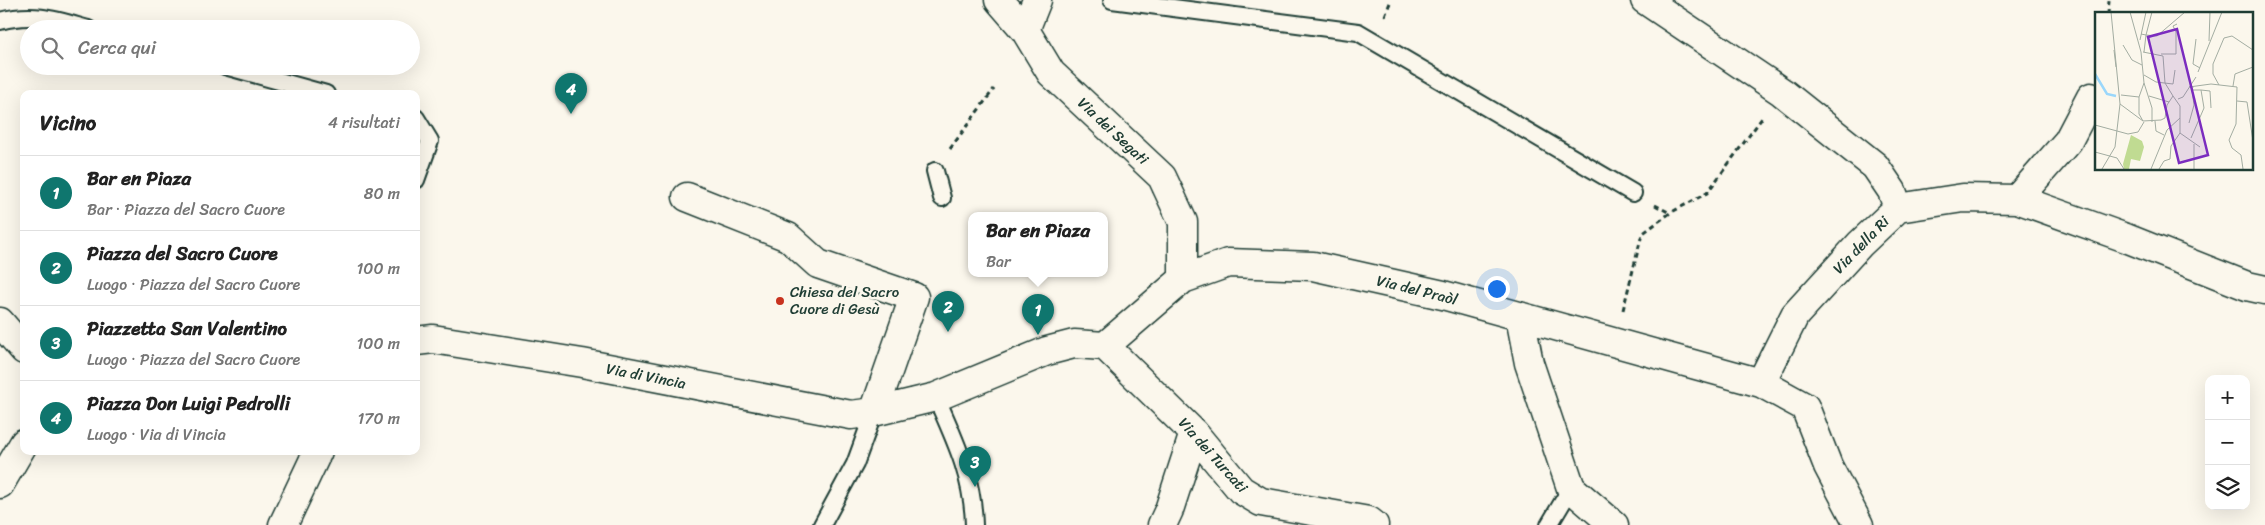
<!DOCTYPE html>
<html lang="it">
<meta charset="utf-8">
<style>
body{margin:0;font-family:Sriracha,sans-serif;background:#f2f2f2;color:#222}
.controls{position:absolute;right:15px;bottom:15px;display:grid;overflow:hidden;border-radius:10px;box-shadow:0 5px 20px #0002}
.controls button{width:45px;height:45px;display:grid;place-items:center;padding:0;border:0;border-bottom:1px solid #e0e0e0;background:#fff;color:#222;font:25px sans-serif}
.you{position:absolute;left:1496px;top:288px;width:18px;height:18px;margin:-12px;border:4px solid #fff;border-radius:50%;background:#1a73e8;box-shadow:0 0 0 8px #1a73e833}
.badge{display:grid;place-items:center;width:32px;height:32px;border-radius:50%;background:#0f766e;color:#fff;font-size:16px;font-weight:700}
.pin{position:absolute;translate:-50% -41px;filter:drop-shadow(0 1px 2px #0008)}
.pin::after{content:'';position:absolute;top:26px;width:18px;height:15px;background:inherit;clip-path:polygon(0 0,100% 0,50% 100%)}
.popup{position:absolute;left:968px;top:212px;width:140px;height:65px;box-sizing:border-box;display:grid;place-content:center;border-radius:10px;background:#fff;filter:drop-shadow(0 1px 4px #0005);font-size:16px;white-space:nowrap;color:#767676}
.popup b{font-size:19px;color:#222}
.popup::after{content:'';position:absolute;left:50%;top:100%;margin-left:-10px;border:10px solid transparent;border-top-color:#fff}
.list{margin:0;padding:0;list-style:none}
h2{display:flex;justify-content:space-between;align-items:center;height:65px;margin:0;padding:0 20px;font-size:21px}
h2 small{font-size:16px;font-weight:400;color:#767676}
.list li{display:grid;grid-template-columns:32px 1fr auto;gap:15px;align-items:center;box-sizing:border-box;height:75px;padding:0 20px;border-top:1px solid #e0e0e0}
.list b{display:block;font-size:19px;white-space:nowrap}
.list p{margin:0;font-size:16px;white-space:nowrap;color:#767676}
.list em{font-size:16px;font-style:normal;color:#767676}
.icon{flex:none;width:28px;height:28px;fill:none;stroke:currentColor;stroke-width:2;stroke-linecap:round;stroke-linejoin:round}
.map{position:relative;flex:none;width:2265px;height:525px;overflow:hidden}
.search{position:absolute;background:#fff;box-shadow:0 5px 20px #0002;left:20px;top:20px;width:400px;height:55px;display:flex;align-items:center;gap:12px;box-sizing:border-box;padding:0 18px;border-radius:28px;color:#767676;font-size:19px}
.panel{position:absolute;background:#fff;box-shadow:0 5px 20px #0002;left:20px;top:90px;width:400px;height:365px;border-radius:10px}
.map>svg:first-child{display:block}
.lines{fill:none;stroke-linecap:round;stroke-linejoin:round}
.lane-casing{stroke:#1f3d34;stroke-width:20}
.street-casing{stroke:#1f3d34;stroke-width:31}
.path{stroke:#1f3d34;stroke-width:3;stroke-dasharray:5 4;stroke-linecap:butt}
.lane{stroke:#fbf7ec;stroke-width:16}
.street{stroke:#fbf7ec;stroke-width:28}
.poi-dot{fill:#c8321e;stroke:#fbf7ec;stroke-width:2}
.labels{text-anchor:middle;stroke-width:5;stroke-linejoin:round;paint-order:stroke}
.street-label{font-size:15px;fill:#1f3d34;stroke:#fbf7ec}
.poi-label{font-size:15px;fill:#1f3d34;stroke:#fbf7ec;text-anchor:start}
.inset-river{fill:none;stroke:#9ad7fb;stroke-width:2.5}
.inset-road{fill:none;stroke:#a3ada2;stroke-width:1}
.view{fill:#7b2cbf;fill-opacity:0.15;stroke:#7b2cbf;stroke-width:2.5}
.inset-edge{fill:none;stroke:#1f3d34;stroke-width:2.5}
</style>
<div class="map">
<svg width="2265" height="525" viewBox="0 0 2265 525">
<rect width="100%" height="100%" fill="#fbf7ec"/>
<filter id="ink" filterUnits="userSpaceOnUse"><feTurbulence type="fractalNoise" baseFrequency=".02" numOctaves="2"/><feDisplacementMap in="SourceGraphic" scale="10" xChannelSelector="R" yChannelSelector="G"/><feConvolveMatrix kernelMatrix="1 2 1 2 8 2 1 2 1" color-interpolation-filters="sRGB"/></filter>
<g filter="url(#ink)">
<g class="lines">
<g class="lane-casing">
<path id="lane" d="M 1112,0 L 1358,32 L 1633,193
M 0,21 C 34,12 56,20 88,29
M 225,66 L 326,94
M 416,118 L 430,141 L 416,180
M 935,171 L 942,198
M 936,397 C 955,440 973,477 974,525
M 822,525 L 855,464 L 874,412
M 1549,525 L 1571,488"/>
</g>
<g class="street-casing">
<path id="street" d="M 999,0 L 1025,30 L 1051,73 L 1162,177 L 1183,222 L 1183,279
M 1645,0 L 1782,92 L 1875,166 L 1892,191 L 1898,208
M 1025,30 L 1037,0
M 687,197 L 788,237 L 818,264 L 914,297 L 874,412
M 2017,199 L 2126,238 L 2247,286 L 2265,290
M 1520,317 L 1529,363 L 1571,488 L 1614,525
M 0,322 L 24,350
M 416,341 L 433,339 L 582,363 L 851,415 L 874,412 L 936,397 L 1047,351 L 1074,344 L 1105,346
M 1105,346 L 1183,279 L 1228,263 L 1313,266 L 1443,295 L 1761,383 L 1805,407 L 1828,466 L 1859,525
M 1105,346 L 1194,433 L 1241,490 L 1261,502 L 1369,521 L 1374,525
M 1761,383 L 1795,315 L 1860,244 L 1898,208 L 1963,198 L 2017,199 L 2068,141 L 2091,97
M 0,484 L 24,443
M 283,525 L 318,451
M 1162,525 L 1169,510 L 1194,433"/>
</g>
<path class="path" d="M 2108,14 L 2109,0
M 1385,16 L 1391,0
M 950,149 L 994,89
M 1655,205 L 1670,213
M 1623,310 L 1642,234 L 1670,213 L 1707,193 L 1762,118"/>
<use href="#lane" class="lane"/>
<use href="#street" class="street"/>
</g>
</g>
<circle class="poi-dot" cx="780" cy="301" r="5"/>
<g class="labels">
<g class="street-label">
<text transform="translate(1113 131) rotate(43)" y="5">Via dei Segati</text>
<text transform="translate(1861 245) rotate(-46)" y="5">Via della Ri</text>
<text transform="translate(1417 290) rotate(14)" y="5">Via del Praòl</text>
<text transform="translate(646 376) rotate(11)" y="5">Via di Vincia</text>
<text transform="translate(1213 455) rotate(48)" y="5">Via dei Turcati</text>
</g>
<g class="poi-label">
<text x="790" y="297">Chiesa del Sacro<tspan x="790" dy="17">Cuore di Gesù</tspan></text>
</g>
</g>
<g transform="translate(2095 12)">
<rect width="158" height="158" fill="#fbf7ec"/>
<path d="M 36,123 L 47,129 L 49,135 L 45,149 L 36,147 L 34,157 L 29,157 L 28,152 Z" fill="#c0db92"/>
<path class="inset-river" d="M 0,62 L 12,82 L 21,84"/>
<path class="inset-road" d="M 35,0 L 46,40 L 49,71 L 44,85 L 44,102 L 48,109M 46,22 L 51,23 L 57,0M 101,27 L 98,52 L 105,56M 45,28 L 51,0M 114,29 L 115,0M 28,33 L 37,48 L 47,53M 19,38 L 21,55M 48,40 L 68,44 L 70,71 L 78,84M 49,40 L 51,23 L 62,24 L 90,0M 66,42 L 81,42 L 81,20 L 78,14 L 82,12M 103,60 L 127,0M 49,63 L 61,70 L 78,72 L 80,58M 49,71 L 57,96 L 57,110M 124,73 L 118,62 L 118,52 L 129,26 L 137,24 L 158,38M 138,74 L 140,62 L 158,55M 94,75 L 116,72 L 142,75 L 141,112 L 134,128 L 137,136 L 146,143 L 148,157M 106,78 L 115,79 L 116,96M 26,83 L 44,85M 54,84 L 74,90M 83,87 L 88,85 L 101,65M 142,89 L 152,90 L 158,129M 25,92 L 48,109 L 66,108 L 70,106 L 72,93 L 78,84M 60,109 L 61,119 L 69,123M 94,111 L 99,93 L 97,78M 0,113 L 33,122 L 43,120 L 49,110M 85,121 L 105,135M 96,126 L 109,96 L 106,78 L 97,78 L 98,75M 99,132 L 99,157M 0,140 L 22,146 L 29,157M 7,157 L 20,135 L 25,92 L 16,0M 56,157 L 72,118 L 85,106M 64,157 L 69,149 L 75,147 L 76,134 L 85,121 L 85,94 L 78,84"/>
<path class="view" d="M 82,17 L 113,143 L 84,151 L 53,25 Z"/>
<rect width="158" height="158" class="inset-edge"/>
</g>
</svg>
<div class="controls">
<button>+</button>
<button>−</button>
<button><svg class="icon" aria-label="layers" viewBox="0 0 24 24"><path d="M12 4l9 5-9 5-9-5zM3 14l9 5 9-5"/></svg></button>
</div>
<div class="you"></div>
<div class="pin badge" style="left:1038px;top:335px">1</div>
<div class="popup"><b>Bar en Piaza</b>Bar</div>
<div class="pin badge" style="left:948px;top:332px">2</div>
<div class="pin badge" style="left:975px;top:487px">3</div>
<div class="pin badge" style="left:571px;top:114px">4</div>
<div class="search"><svg class="icon" aria-label="search" viewBox="0 0 24 24"><circle cx="10" cy="10" r="6"/><path d="M15 15l6 6"/></svg>Cerca qui</div>
<section class="panel">
<h2>Vicino<small>4 risultati</small></h2>
<ul class="list">
<li><span class="badge">1</span><div><b>Bar en Piaza</b><p>Bar · Piazza del Sacro Cuore</p></div><em>80 m</em></li>
<li><span class="badge">2</span><div><b>Piazza del Sacro Cuore</b><p>Luogo · Piazza del Sacro Cuore</p></div><em>100 m</em></li>
<li><span class="badge">3</span><div><b>Piazzetta San Valentino</b><p>Luogo · Piazza del Sacro Cuore</p></div><em>100 m</em></li>
<li><span class="badge">4</span><div><b>Piazza Don Luigi Pedrolli</b><p>Luogo · Via di Vincia</p></div><em>170 m</em></li>
</ul>
</section>
</div>
